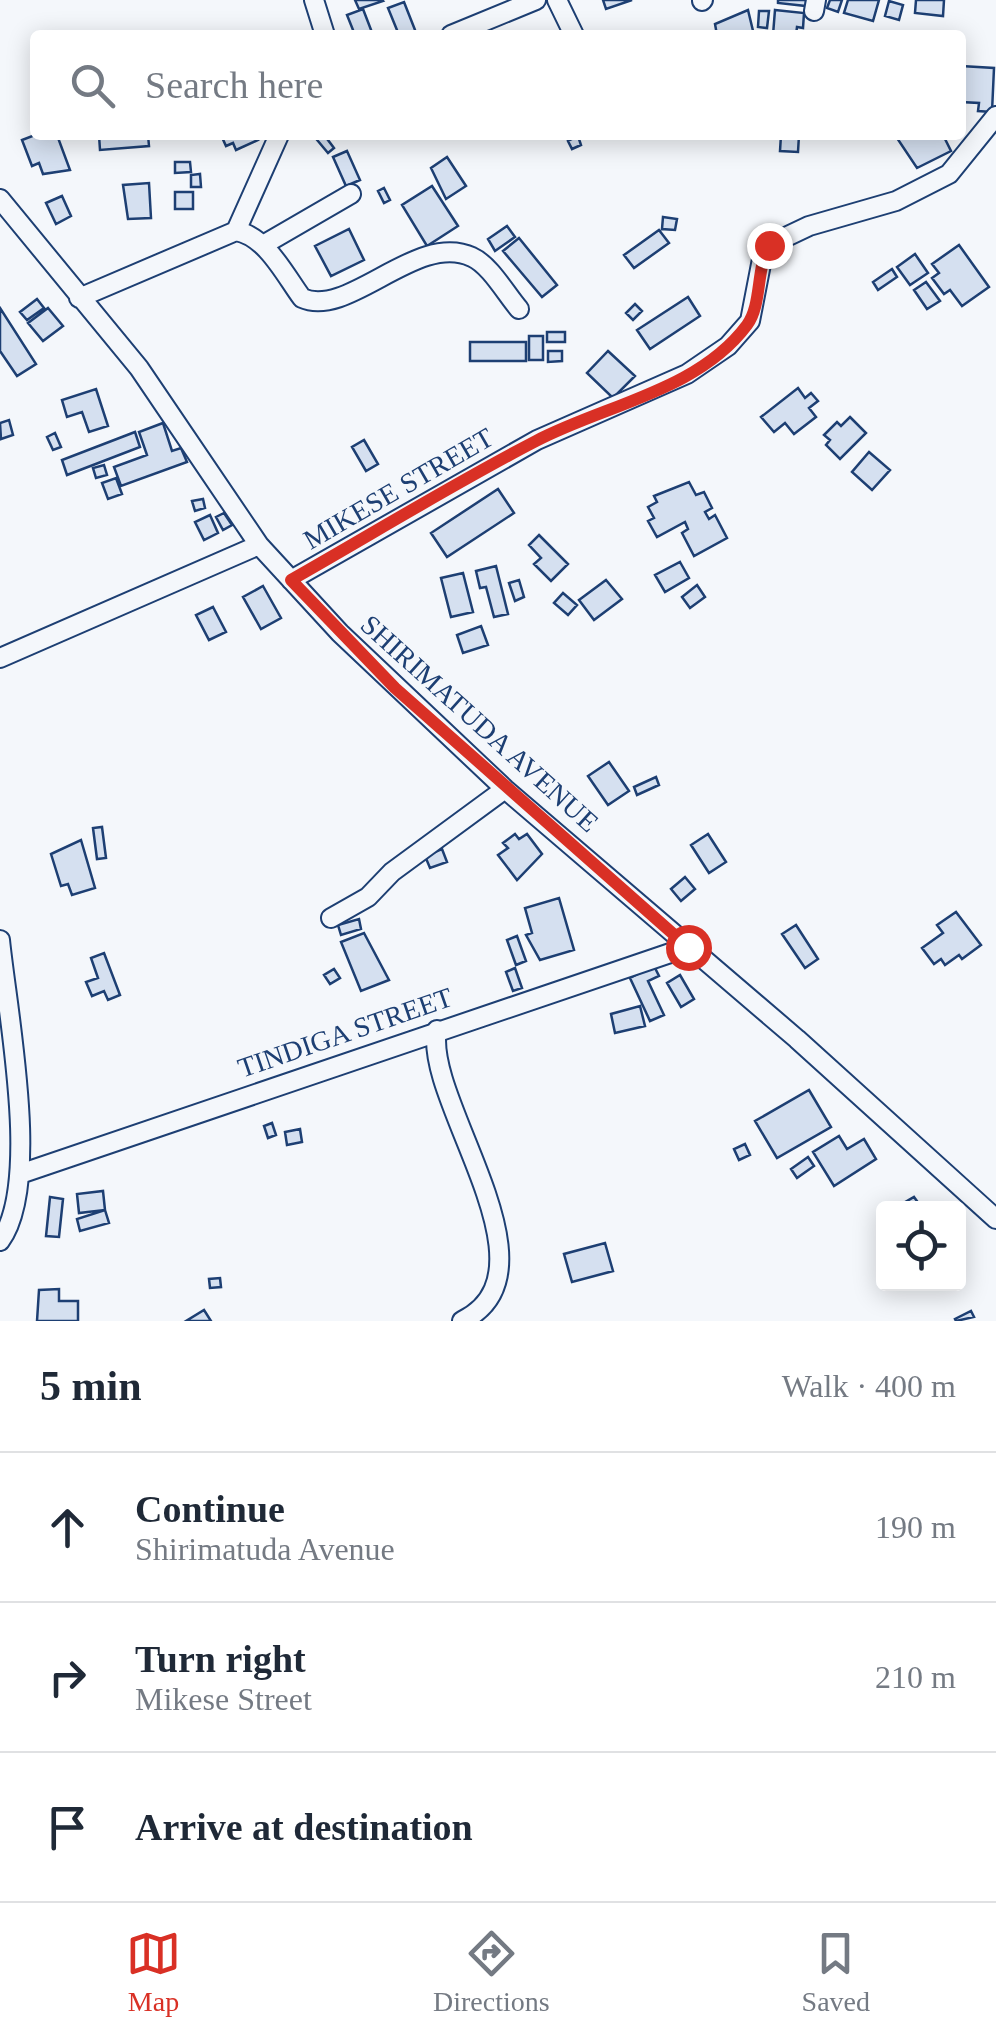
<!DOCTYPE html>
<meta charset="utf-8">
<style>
body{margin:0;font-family:"Times New Roman",serif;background:#f2f2f3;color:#1f2937}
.controls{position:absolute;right:30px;bottom:30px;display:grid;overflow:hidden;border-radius:10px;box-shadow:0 5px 25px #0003}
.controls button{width:90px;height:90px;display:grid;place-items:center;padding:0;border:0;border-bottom:2px solid #e0e1e3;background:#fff;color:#1f2937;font:50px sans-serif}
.stop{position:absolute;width:30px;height:30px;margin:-22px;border:8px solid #d93025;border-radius:50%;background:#fff}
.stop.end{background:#d93025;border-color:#fff;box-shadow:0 2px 10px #0008}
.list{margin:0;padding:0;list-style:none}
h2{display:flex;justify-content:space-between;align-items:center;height:130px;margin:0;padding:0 40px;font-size:42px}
h2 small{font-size:32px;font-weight:400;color:#747a83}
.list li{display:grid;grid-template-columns:65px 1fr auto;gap:30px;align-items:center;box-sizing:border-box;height:150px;padding:0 40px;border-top:2px solid #e0e1e3}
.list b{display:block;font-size:38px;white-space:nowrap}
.list p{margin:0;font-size:32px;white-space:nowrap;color:#747a83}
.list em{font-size:32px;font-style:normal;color:#747a83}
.icon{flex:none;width:55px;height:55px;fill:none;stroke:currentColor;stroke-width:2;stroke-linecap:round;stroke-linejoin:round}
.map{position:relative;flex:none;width:996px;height:1321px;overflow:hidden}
.search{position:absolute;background:#fff;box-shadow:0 5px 25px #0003;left:30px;right:30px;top:30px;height:110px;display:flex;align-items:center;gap:25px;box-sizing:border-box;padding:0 35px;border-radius:10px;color:#747a83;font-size:38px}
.sheet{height:580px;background:#fff}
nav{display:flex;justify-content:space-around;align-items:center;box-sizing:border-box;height:140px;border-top:2px solid #e0e1e3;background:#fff;font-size:28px;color:#747a83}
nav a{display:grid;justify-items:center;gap:5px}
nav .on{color:#d93025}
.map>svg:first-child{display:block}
.building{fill:#d5e0f0;stroke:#1d3f73;stroke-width:2.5}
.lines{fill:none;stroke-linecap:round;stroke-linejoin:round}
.minor-casing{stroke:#1d3f73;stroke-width:22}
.minor{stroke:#f4f7fb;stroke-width:18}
.route{stroke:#d93025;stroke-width:12}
.labels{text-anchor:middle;stroke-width:8;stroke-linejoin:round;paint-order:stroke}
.street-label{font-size:28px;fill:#1d3f73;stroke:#f4f7fb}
</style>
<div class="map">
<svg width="996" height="1321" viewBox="0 0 996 1321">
<rect width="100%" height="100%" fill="#f4f7fb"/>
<path class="building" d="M 355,0 L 382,0 L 383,1 L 359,9 Z
M 603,0 L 632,0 L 606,9 Z
M 778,0 L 806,0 L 806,6 L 778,3 Z
M 830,0 L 842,0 L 838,12 L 827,8 Z
M 848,0 L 879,0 L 873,21 L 844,13 Z
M 916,0 L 944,0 L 943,16 L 915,13 Z
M 889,1 L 903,5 L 899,20 L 885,16 Z
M 404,2 L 417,35 L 399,35 L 388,8 Z
M 363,9 L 373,35 L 355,35 L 347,15 Z
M 748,10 L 754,35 L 717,35 L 715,24 Z
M 775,10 L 804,13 L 803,28 L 797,27 L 796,35 L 773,35 Z
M 759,11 L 769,11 L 767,28 L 758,27 Z
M 961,66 L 994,68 L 992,112 L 978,111 L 979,103 L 961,102 Z
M 35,135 L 57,135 L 70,170 L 43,174 L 39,163 L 32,166 L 22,140 Z
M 99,135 L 148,135 L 149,146 L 100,150 Z
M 221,135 L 255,135 L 258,140 L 236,150 L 233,143 L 226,146 Z
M 313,135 L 333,135 L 328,140 L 334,148 L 328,153 Z
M 781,135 L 799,135 L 798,152 L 780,151 Z
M 903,135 L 943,135 L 951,151 L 917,168 L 897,138 Z
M 578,136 L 581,145 L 572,149 L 568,141 Z
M 347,151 L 360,180 L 346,186 L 333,157 Z
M 447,157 L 466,186 L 446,199 L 431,168 Z
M 175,162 L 190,162 L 191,172 L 175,173 Z
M 200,174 L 201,187 L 191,187 L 191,175 Z
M 149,183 L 151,218 L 128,219 L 123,185 Z
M 432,186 L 458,226 L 427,246 L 402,205 Z
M 384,188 L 390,200 L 384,203 L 378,191 Z
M 175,192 L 193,192 L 193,209 L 175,209 Z
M 62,196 L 71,216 L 56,224 L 46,203 Z
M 663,217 L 677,219 L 675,230 L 662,229 Z
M 507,226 L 515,237 L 495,251 L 488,239 Z
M 349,229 L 364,260 L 331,276 L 315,246 Z
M 659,230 L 669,243 L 634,268 L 624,255 Z
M 519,238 L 557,285 L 542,297 L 503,251 Z
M 959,245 L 989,287 L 962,306 L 950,290 L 944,294 L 932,278 L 939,273 L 932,264 Z
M 915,254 L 928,273 L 910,285 L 897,267 Z
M 892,269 L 897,277 L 878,290 L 873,282 Z
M 926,282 L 940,301 L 927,309 L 914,290 Z
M 688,297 L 700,316 L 650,349 L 637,330 Z
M 37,299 L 44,308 L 27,320 L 20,312 Z
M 635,304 L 642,311 L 633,320 L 626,313 Z
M 0,308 L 36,364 L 17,376 L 0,351 Z
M 48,308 L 63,326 L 43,341 L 28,323 Z
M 547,332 L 565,332 L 565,342 L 547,342 Z
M 529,336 L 543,336 L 543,360 L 529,360 Z
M 470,342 L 526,342 L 526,361 L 470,361 Z
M 548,351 L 562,351 L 562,361 L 548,362 Z
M 608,351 L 635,376 L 613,398 L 587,373 Z
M 798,388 L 805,398 L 811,393 L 818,401 L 809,408 L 816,417 L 794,434 L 785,423 L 774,432 L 761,417 Z
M 96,389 L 108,426 L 89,432 L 82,412 L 67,417 L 62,400 Z
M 850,417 L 866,433 L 840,459 L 826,445 L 830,440 L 824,435 L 837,422 L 841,426 Z
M 9,420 L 13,435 L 1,439 L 0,423 Z
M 163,423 L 172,451 L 181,448 L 187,462 L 121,486 L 114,467 L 147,455 L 139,432 Z
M 135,432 L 140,447 L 67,475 L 62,460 Z
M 55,433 L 61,447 L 53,450 L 47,437 Z
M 364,440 L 378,464 L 366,471 L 352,447 Z
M 869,452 L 890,470 L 872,490 L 852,472 Z
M 104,465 L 107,475 L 96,478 L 93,468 Z
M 116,478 L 122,494 L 108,499 L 102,483 Z
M 689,482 L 696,495 L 704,492 L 712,508 L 705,512 L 709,519 L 715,515 L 727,538 L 694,556 L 682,533 L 688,529 L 685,522 L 657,537 L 648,521 L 654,518 L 648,507 L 657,502 L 654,496 Z
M 498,489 L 514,513 L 447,557 L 431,533 Z
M 203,499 L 205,508 L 195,511 L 192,501 Z
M 224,513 L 232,525 L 223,530 L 216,517 Z
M 210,515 L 218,533 L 204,540 L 195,522 Z
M 539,535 L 568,564 L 551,581 L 534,564 L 541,558 L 529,545 Z
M 680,562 L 689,578 L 665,592 L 655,575 Z
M 496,566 L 508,614 L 494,617 L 486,587 L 480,588 L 476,571 Z
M 463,573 L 473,612 L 451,617 L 441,578 Z
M 519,580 L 524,597 L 515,601 L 509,583 Z
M 606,580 L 622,599 L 594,620 L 579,600 Z
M 697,585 L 705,597 L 690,608 L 682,597 Z
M 263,586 L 281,618 L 261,629 L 243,597 Z
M 563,593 L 577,605 L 568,615 L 554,603 Z
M 213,607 L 226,632 L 209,640 L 196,615 Z
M 481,626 L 488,645 L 463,653 L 457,635 Z
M 609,762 L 629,791 L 608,805 L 588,776 Z
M 656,777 L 659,785 L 637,795 L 634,787 Z
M 102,827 L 106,858 L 97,859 L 93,828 Z
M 515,834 L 519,839 L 527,834 L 542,854 L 517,880 L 498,855 L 508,848 L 503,843 Z
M 708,834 L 726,862 L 709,873 L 691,845 Z
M 81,840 L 95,888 L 72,895 L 68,884 L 61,886 L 51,854 Z
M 442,849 L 447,862 L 430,868 L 425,856 Z
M 685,877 L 695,889 L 681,901 L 671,889 Z
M 559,898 L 574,950 L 540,960 L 526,935 L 532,933 L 525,908 Z
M 956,912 L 981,945 L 962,959 L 959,955 L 945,965 L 941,959 L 934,964 L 922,948 L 943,933 L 937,925 Z
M 359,919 L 361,929 L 341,935 L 338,925 Z
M 796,925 L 818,959 L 805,968 L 782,934 Z
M 364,933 L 389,980 L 361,991 L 341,942 Z
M 517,936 L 526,961 L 516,965 L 507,940 Z
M 104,953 L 120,995 L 108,1000 L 104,991 L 92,996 L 86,982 L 98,978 L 91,958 Z
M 654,966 L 659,976 L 648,981 L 664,1015 L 650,1021 L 630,978 Z
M 515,968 L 522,988 L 513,991 L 506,972 Z
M 334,969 L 340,978 L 330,984 L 324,975 Z
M 680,975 L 694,999 L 681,1007 L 667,983 Z
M 640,1006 L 645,1026 L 615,1033 L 611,1014 Z
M 809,1090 L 831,1127 L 777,1158 L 755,1121 Z
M 272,1123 L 276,1135 L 268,1138 L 264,1126 Z
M 300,1129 L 302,1142 L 287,1145 L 285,1132 Z
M 839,1136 L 847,1149 L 864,1139 L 876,1159 L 834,1186 L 813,1152 Z
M 745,1144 L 750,1155 L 739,1160 L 734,1149 Z
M 808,1157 L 814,1166 L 797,1178 L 791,1169 Z
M 103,1191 L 105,1210 L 79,1213 L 77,1194 Z
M 50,1197 L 63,1199 L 59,1237 L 46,1236 Z
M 914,1197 L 922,1208 L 895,1208 Z
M 105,1210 L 109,1223 L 80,1231 L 77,1219 Z
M 605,1243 L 613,1271 L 572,1282 L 564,1254 Z
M 220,1278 L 221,1287 L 210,1288 L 209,1279 Z
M 59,1289 L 59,1301 L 78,1301 L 78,1321 L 37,1321 L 39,1290 Z
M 204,1310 L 211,1321 L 186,1321 Z
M 971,1311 L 974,1317 L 956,1321 L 955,1319 Z"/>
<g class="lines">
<g class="minor-casing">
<path id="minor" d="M 314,0 L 325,35
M 557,0 L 574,35
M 702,1 L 703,0
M 814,11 L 816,0
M 451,35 L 536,0
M 0,199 L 139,368 L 259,545 L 340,633 L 505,789 L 797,1039 L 996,1219
M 236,231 L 279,135
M 263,245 L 351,194
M 79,298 L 236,231 C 266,236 285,275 302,298 C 349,319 417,231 472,257 C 490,265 506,294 519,309
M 291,580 L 537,440 L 687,374 L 728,346 L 750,321 L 762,259 L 769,245 L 809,226 L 896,201 L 949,174 L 996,116
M 0,658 L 259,545
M 331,918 L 368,897 L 392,872 L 505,789
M 0,940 C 7,1011 42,1184 0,1241
M 437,1030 C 423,1101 564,1271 462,1321
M 20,1174 L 688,947"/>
</g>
<use href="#minor" class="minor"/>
</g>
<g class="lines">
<path class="route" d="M 688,947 L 395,688 L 291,580 C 372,534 453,484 536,441 C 604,405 698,391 747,325 C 762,305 756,269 769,245"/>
</g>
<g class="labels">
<g class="street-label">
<text transform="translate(398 488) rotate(-30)" y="10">MIKESE STREET</text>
<text transform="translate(480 723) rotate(42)" y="10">SHIRIMATUDA AVENUE</text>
<text transform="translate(345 1032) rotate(-19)" y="10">TINDIGA STREET</text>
</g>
</g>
</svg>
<div class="controls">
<button><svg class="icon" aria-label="locate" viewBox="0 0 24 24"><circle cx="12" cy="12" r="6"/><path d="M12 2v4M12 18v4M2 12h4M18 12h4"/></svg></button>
</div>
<div class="stop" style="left:688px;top:947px"></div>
<div class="stop end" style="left:769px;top:245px"></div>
<div class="search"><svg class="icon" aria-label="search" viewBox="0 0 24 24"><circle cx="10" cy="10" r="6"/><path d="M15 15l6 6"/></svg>Search here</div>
</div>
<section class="sheet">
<h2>5 min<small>Walk · 400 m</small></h2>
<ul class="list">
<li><svg class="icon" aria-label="ahead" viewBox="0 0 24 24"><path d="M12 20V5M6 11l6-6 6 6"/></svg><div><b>Continue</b><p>Shirimatuda Avenue</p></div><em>190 m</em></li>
<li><svg class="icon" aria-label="right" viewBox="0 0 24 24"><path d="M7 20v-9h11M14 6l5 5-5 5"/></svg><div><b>Turn right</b><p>Mikese Street</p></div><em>210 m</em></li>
<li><svg class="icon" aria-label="arrive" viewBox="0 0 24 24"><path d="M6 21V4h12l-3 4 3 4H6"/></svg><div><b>Arrive at destination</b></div></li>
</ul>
</section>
<nav>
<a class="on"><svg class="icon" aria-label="map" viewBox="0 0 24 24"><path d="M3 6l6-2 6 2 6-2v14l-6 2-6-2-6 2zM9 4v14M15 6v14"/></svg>Map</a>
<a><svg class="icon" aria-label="directions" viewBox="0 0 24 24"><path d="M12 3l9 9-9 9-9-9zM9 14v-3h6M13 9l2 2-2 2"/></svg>Directions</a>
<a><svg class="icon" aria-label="saved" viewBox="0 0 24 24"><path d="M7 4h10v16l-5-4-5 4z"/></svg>Saved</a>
</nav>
